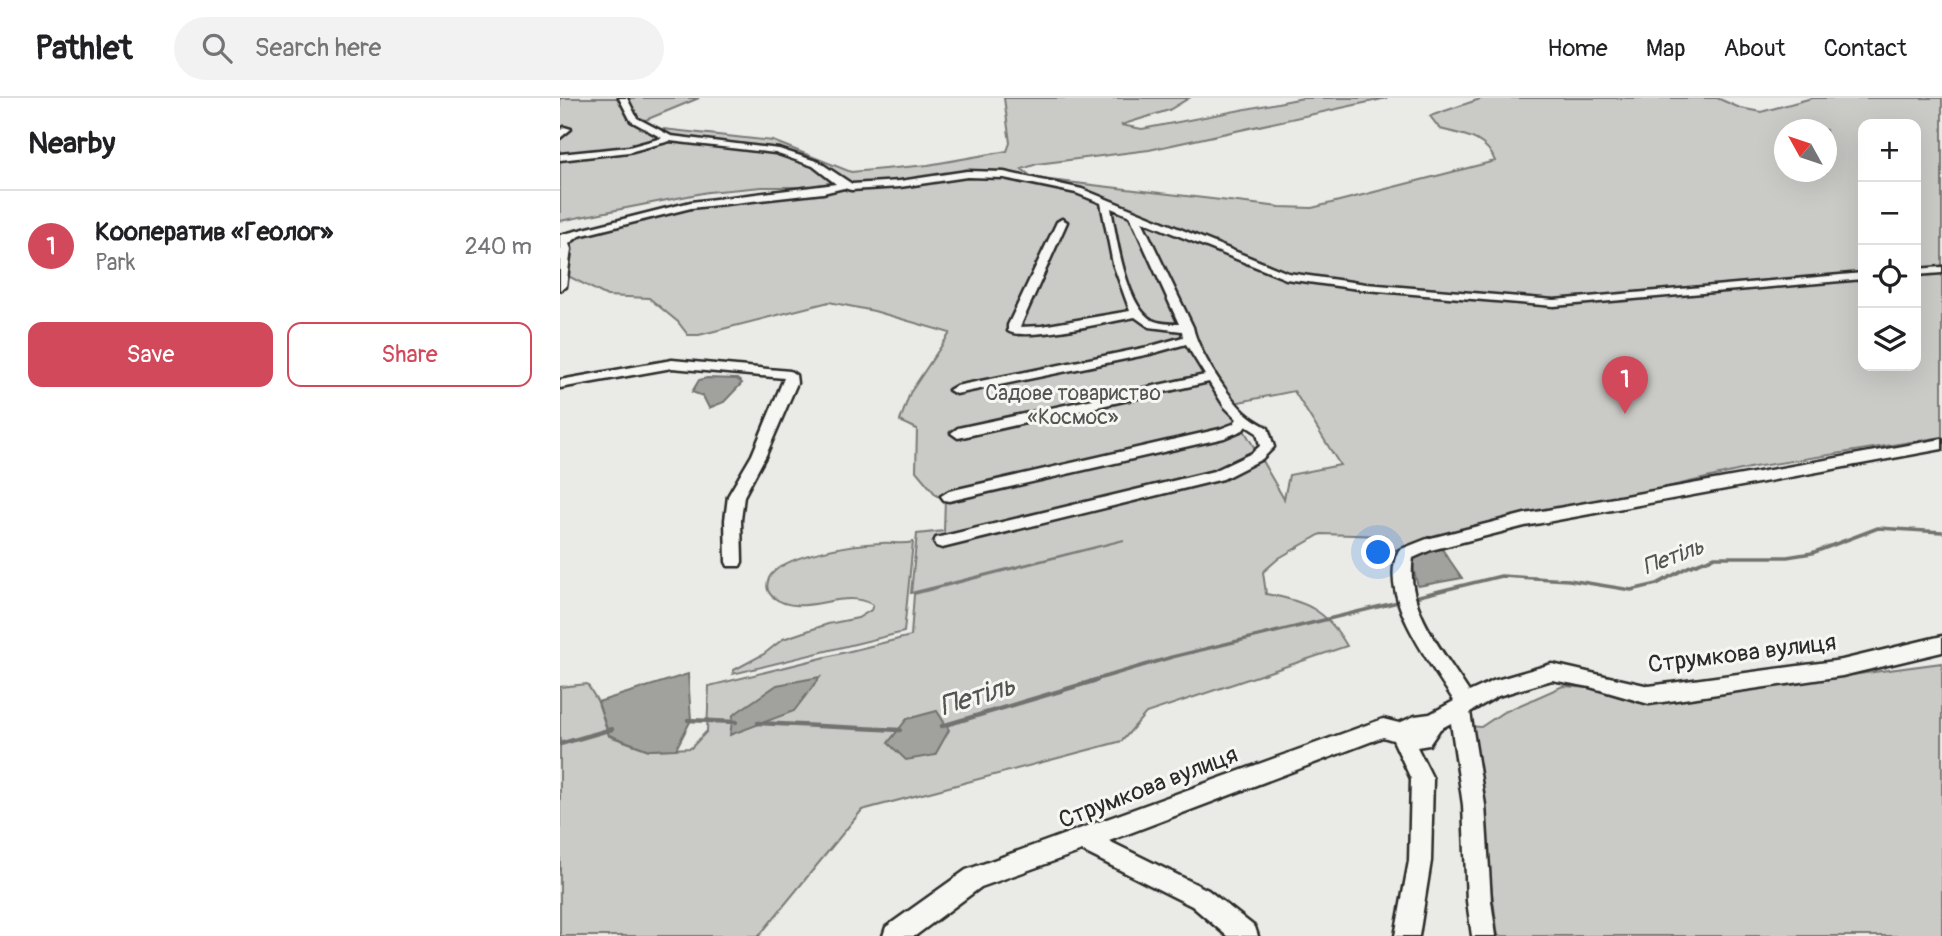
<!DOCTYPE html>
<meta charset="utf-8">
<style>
body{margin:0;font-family:Pangolin,sans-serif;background:#f2f2f2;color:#202124}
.controls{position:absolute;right:21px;top:21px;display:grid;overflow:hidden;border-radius:14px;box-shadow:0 7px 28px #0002}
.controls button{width:63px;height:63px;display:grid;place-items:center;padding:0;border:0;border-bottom:2px solid #e0e0e0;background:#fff;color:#202124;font:35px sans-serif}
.compass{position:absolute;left:1214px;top:21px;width:63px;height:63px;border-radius:50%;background:#fff;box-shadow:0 7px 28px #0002;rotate:310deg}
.you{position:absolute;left:819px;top:455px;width:24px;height:24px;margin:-18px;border:5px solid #fff;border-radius:50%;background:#1a73e8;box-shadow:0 0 0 10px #1a73e833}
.badge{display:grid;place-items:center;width:46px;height:46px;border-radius:50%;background:#d1495b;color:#fff;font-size:23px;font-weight:700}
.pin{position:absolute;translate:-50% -58px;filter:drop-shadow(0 2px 4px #0008)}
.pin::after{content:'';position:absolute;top:37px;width:24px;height:21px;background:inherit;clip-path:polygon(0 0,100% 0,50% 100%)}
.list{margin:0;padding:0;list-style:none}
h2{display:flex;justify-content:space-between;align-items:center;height:91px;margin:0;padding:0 28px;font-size:30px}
h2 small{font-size:23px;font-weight:400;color:#757577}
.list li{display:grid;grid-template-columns:46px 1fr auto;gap:21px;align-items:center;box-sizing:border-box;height:112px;padding:0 28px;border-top:2px solid #e0e0e0}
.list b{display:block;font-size:26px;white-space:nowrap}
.list p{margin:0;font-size:23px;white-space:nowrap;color:#757577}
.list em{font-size:23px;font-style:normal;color:#757577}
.actions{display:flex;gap:14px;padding:21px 28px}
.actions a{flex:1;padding:16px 0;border:2px solid #d1495b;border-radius:14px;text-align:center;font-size:24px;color:#d1495b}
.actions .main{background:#d1495b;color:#fff}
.icon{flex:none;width:38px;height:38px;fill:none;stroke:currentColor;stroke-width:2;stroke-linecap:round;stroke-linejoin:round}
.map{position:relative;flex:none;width:1382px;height:838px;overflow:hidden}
header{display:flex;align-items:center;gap:42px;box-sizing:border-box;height:98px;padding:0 35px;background:#fff;border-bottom:2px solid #e0e0e0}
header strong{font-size:33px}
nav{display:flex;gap:38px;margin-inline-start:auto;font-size:24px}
.search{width:490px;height:63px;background:#f2f2f2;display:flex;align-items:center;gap:18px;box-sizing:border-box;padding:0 24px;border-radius:38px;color:#757577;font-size:26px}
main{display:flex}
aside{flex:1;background:#fff}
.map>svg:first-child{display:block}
.green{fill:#cacac7;stroke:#7a7a79;stroke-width:2;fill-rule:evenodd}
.water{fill:#a1a19e;stroke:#727270;stroke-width:2}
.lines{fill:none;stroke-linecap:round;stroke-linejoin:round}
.stream-far1{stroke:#727270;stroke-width:3.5}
.stream{stroke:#727270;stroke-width:4.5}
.minor-casing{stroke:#2b2b2b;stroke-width:5}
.minor{fill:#f6f6f2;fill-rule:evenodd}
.labels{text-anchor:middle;stroke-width:6;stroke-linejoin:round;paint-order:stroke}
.park-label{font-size:21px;fill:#535352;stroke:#f6f6f2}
.water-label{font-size:23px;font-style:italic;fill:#545453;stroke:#f6f6f2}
.near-street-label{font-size:24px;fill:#2b2b2b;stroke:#f6f6f2}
.near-water-label{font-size:28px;font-style:italic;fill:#545453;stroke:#f6f6f2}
</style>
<header>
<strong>Pathlet</strong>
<div class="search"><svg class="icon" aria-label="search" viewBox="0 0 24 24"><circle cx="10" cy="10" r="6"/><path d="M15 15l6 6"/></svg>Search here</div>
<nav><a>Home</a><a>Map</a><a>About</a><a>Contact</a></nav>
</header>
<main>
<aside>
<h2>Nearby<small></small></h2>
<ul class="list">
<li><span class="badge">1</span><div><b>Кооператив «Геолог»</b><p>Park</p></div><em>240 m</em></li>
</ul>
<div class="actions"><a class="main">Save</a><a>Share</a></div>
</aside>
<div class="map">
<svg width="1382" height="838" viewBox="0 0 1382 838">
<rect width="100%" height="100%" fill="#eaeae6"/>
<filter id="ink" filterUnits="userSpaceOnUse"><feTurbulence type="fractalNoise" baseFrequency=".0143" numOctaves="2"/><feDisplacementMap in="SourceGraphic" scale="14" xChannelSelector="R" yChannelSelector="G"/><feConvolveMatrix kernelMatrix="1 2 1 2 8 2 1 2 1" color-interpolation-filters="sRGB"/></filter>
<g filter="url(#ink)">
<path class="green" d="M 0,0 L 139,0 L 83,23 L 94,30 L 213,43 L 291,74 L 368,67 L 447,53 L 450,45 L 444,0 L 629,0 L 609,12 L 561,27 L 582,31 L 743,0 L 827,0 L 589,52 L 477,66 L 462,71 L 473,80 L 720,109 L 752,110 L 935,63 C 926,39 903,37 880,31 L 870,18 L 923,0 L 1157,0 L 1180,10 L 1201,14 L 1252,0 L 1382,0 L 1382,339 L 1194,369 L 835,452 L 826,438 L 761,436 L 719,460 L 703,474 L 706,496 C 745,503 766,511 787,548 L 586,615 L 562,643 L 302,712 L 199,838 L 0,838 L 0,589 L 27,586 L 38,604 L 49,638 L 89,652 L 131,650 L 147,633 L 149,588 L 351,538 L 354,496 L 564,442 L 351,495 L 357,436 L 384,433 L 385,399 L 377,398 L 356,373 L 357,331 L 340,323 L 350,295 L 390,235 L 314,213 L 269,204 L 139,237 L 128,237 L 118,224 L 89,200 L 47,198 L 8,178 L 10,143 L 17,137 L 120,111 L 280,90 L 270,85 L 246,89 L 202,89 L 148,94 L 0,123 ZM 1303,26 L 1356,26 L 1356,268 L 1303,268 ZM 1224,32 L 1266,32 L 1266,74 L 1224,74 ZM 734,293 L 780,367 L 729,377 L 724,401 L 669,306 Z
M 353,444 L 344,534 L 173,576 L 174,572 L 204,556 L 223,541 L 268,526 L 298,520 L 311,512 L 313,507 C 283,488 242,522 213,499 C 207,494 206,487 209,480 C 222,456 295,446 321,445 C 332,444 342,447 353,444 Z
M 1382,565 L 1382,838 L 938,838 L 909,628 L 921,629 L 942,615 L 1003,588 L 1030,590 L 1079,605 Z"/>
<path class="water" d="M 147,280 L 177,281 L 182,285 L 164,304 L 149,310 L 143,298 L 132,294 L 139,282 Z
M 882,451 L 902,480 L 858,488 L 851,463 L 860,455 Z
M 128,576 L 131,622 L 116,651 L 89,652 L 49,637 L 38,604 Z
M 260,579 L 234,613 L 170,637 L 173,617 L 217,587 Z
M 377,613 L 389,632 L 375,657 L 346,662 L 328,645 L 347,621 Z"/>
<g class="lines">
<path class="stream-far1" d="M 855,499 L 941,478 L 1009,482 L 1071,492 L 1097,486 L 1128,469 L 1155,459 L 1227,459 L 1252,455 L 1318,430 L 1382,434
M 531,583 L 612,559 L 838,504"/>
<path class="stream" d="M 128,622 L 176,624
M 198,625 L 340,632
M 382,628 L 537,582
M 0,646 L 52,631"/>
<g class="minor-casing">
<path id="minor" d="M 59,0 L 67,0 L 77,20 L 111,38 L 219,51 L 259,64 L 292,86 L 340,83 L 407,73 L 444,74 L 522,91 L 728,175 L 806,186 L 994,202 L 1303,175 L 1303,181 L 994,208 L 806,192 L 726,181 L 582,123 L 633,229 C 637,252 670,303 689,318 C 695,323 702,326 708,330 L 714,349 L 702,361 L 663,381 L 382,450 L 376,448 L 374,444 L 376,440 L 654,373 L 692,355 L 700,348 L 697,335 L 686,328 L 683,332 L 664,340 L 389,403 L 384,402 L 381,398 L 389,393 L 660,331 L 673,326 L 677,321 L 664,308 L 649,284 L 398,340 L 391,335 L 398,330 L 645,277 L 626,246 L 590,256 L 396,296 L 389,292 L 396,288 L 588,249 L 623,239 L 622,233 L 589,229 L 575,219 C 553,223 463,244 448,233 L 448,227 L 497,124 L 502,121 L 507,124 L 460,229 L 482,228 L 570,213 L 553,166 L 541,105 L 516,95 L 444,80 L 407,79 L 340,89 L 291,92 L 284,90 L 263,95 L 131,110 L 19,138 L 9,146 L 11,151 L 6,189 L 0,192 L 0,137 L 131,104 L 276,86 L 253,68 L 215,55 L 110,43 L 69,54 L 0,62 L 0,56 L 69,49 L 102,40 L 71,23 ZM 551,110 L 570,118 L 619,226 C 611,226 600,226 592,222 C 566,208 556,138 551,110 Z
M 4,29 L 11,31 L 0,40 L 0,33 Z
M 1382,169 L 1382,175 L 1356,177 L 1356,171 Z
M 112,262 L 230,273 L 236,277 L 237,285 L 206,357 L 184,398 L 181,422 L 182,464 L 180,468 L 168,468 L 166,464 L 165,422 L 168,398 L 192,357 L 224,280 L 112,270 L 0,290 L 0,282 Z
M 1382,341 L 1382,351 L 965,428 L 871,452 L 853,460 C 844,510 884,554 909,594 L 933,583 L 992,566 L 1089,588 L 1282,562 L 1382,538 L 1382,554 L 1282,578 L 1089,606 L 1030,589 L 992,582 L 938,598 L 910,614 L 925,707 L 931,803 L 936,838 L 912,838 L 907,803 L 903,707 L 891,625 L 880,631 L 869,647 L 857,649 L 873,681 L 871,763 L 859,838 L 835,838 L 849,763 L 851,681 L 833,642 L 823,639 L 549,743 L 648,792 L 695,829 L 698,838 L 667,838 L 632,808 L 522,753 L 421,789 L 355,838 L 323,838 L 326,829 L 406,772 L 823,621 L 839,625 L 855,618 L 870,616 L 894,603 C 871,565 816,497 839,452 L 867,441 L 965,416 Z"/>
</g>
<use href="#minor" class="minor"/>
</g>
</g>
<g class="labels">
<g class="park-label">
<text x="513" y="302">Садове товариство<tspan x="513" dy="24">«Космос»</tspan></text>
</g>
<g class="water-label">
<text transform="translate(1113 458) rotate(-21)" y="8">Петіль</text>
</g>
<g class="near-street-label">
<text transform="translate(1182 555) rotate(-7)" y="8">Струмкова вулиця</text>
<text transform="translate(588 689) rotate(-21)" y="8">Струмкова вулиця</text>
</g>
<g class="near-water-label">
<text transform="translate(417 597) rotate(-17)" y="10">Петіль</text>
</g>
</g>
</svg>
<div class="controls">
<button>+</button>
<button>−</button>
<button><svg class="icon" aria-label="locate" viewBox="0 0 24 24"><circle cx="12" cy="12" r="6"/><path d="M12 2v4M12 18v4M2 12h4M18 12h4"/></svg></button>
<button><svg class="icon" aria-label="layers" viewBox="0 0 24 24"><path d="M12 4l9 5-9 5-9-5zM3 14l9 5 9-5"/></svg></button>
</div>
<svg class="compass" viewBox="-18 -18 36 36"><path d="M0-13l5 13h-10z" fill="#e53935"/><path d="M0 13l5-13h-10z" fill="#757577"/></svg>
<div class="you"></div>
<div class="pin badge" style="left:1065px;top:316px">1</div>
</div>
</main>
